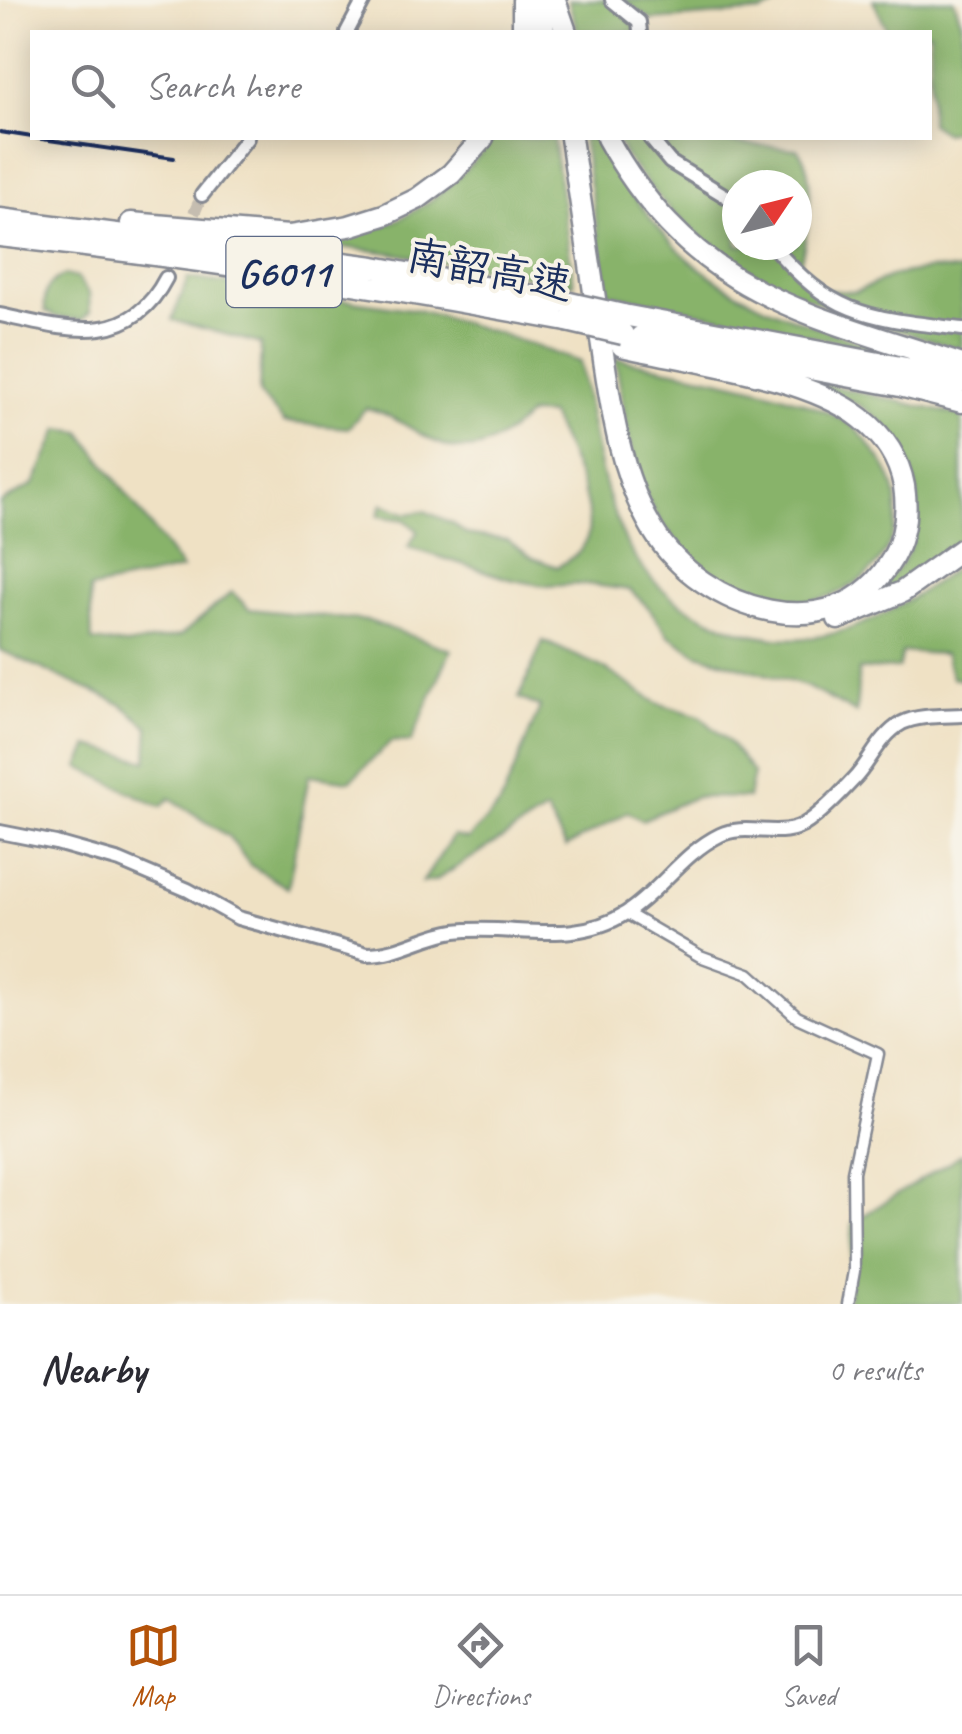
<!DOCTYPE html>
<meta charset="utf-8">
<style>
body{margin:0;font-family:Caveat,"LXGW WenKai TC",sans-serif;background:#f2f2f3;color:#2b2b33}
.compass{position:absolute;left:722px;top:170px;width:90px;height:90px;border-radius:50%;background:#fff;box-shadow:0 5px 25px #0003;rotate:55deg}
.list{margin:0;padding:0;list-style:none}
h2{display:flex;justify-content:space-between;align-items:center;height:130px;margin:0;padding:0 40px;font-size:42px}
h2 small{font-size:32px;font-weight:400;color:#7c7c81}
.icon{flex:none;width:55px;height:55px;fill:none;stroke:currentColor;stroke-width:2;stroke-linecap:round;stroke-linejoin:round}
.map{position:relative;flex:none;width:962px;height:1304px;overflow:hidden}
.search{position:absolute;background:#fff;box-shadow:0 5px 25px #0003;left:30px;right:30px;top:30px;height:110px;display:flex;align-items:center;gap:25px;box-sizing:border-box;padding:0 35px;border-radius:0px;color:#7c7c81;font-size:38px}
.sheet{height:290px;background:#fff}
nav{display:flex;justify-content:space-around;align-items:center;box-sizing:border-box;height:140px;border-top:2px solid #e1e1e2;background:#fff;font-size:28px;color:#7c7c81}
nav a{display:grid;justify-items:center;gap:5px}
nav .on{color:#b45309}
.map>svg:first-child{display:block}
.forest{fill:#88b36b;stroke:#527164;stroke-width:2.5;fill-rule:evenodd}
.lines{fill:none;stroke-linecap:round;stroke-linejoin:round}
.tertiary-tunnel{stroke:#c5bdb0;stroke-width:12;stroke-dasharray:12 6;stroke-linecap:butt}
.minor-casing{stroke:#858891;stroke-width:15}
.tertiary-casing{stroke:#858891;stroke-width:18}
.motorway-casing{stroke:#858891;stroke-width:25}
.minor{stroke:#fff;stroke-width:10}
.tertiary{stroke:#fff;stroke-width:12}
.motorway{stroke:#fff;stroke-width:20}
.rail{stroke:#1b2f5e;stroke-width:4}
.motorway-bridge-casing{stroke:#858891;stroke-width:25;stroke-linecap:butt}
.motorway-bridge{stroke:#fff;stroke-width:20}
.labels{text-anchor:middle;stroke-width:8;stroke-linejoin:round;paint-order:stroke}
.shield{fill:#f7f3e8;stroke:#5d6a87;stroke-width:2.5}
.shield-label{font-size:40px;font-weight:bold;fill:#1b2f5e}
.street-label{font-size:42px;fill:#1b2f5e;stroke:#f7f3e8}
</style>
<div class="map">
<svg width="962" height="1304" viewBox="0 0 962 1304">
<rect width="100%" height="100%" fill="#f7f3e8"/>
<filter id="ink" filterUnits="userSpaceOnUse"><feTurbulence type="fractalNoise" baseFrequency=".01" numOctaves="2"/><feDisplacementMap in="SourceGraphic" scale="20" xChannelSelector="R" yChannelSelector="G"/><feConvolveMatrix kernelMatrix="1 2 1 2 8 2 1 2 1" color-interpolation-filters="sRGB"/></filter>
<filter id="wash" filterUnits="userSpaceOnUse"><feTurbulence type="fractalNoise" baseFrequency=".0048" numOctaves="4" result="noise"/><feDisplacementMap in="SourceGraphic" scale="40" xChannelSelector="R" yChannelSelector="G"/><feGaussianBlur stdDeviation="2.25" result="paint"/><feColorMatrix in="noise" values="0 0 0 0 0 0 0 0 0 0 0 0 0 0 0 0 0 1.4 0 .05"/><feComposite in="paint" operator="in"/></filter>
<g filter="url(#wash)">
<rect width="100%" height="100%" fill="#efe1c4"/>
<path class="forest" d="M 568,0 L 612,0 L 640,32 L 578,32 Z
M 623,0 L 790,0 L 762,12 L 652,20 Z
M 873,0 L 954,0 L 962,23 L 962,129 L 945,133 L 930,123 L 930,32 L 888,32 Z
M 494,138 L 553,138 L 574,284 L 391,253 L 299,242 C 323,238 347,236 369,230 C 421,217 462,177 494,138 Z
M 582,138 L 595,138 C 622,181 651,226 690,260 C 751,312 833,332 908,357 L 608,293 Z
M 616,138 L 650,138 L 658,150 L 686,138 L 797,149 C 819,171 808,246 796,273 L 814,290 L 855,292 L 895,275 L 933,269 L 962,271 L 962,350 C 845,313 725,284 646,182 C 634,168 623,155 616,138 ZM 737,185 L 797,185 L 797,245 L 737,245 Z
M 65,275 L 77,278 L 89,294 L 90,312 L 82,320 L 57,317 L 45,311 C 44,292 46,283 65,275 Z
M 188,278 L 418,310 L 498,333 L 580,362 C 592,423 599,490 628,546 C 645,577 673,603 705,617 C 807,666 878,625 962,563 L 962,680 L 952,678 L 945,654 L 902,652 L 899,668 L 859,670 L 856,713 L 805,686 L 698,654 L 668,635 L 649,608 L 630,590 L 585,584 L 547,586 L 513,580 L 408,547 L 418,531 L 405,520 L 378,516 L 382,504 L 407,514 L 425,511 L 452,523 L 466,534 L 507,540 L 533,558 L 557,567 C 565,562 577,556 582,548 C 605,516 564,448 550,415 L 530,414 C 519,423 509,433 498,439 C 445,471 414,418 366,408 L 348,428 L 284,422 L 259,393 L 261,344 L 172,320 Z
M 615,358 C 687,374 786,386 848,423 C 860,430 870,446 879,457 C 893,476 899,495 896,520 C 887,585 816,614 756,599 C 715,588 665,536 647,498 C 628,456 624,403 615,358 Z
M 782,374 L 962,416 L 962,539 L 895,586 L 845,611 C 865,598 884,586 899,567 C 935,520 916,443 867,410 C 842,394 811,385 782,374 Z
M 59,429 L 81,432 L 182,569 L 90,589 L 92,641 L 126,645 L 180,636 L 232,592 L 249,609 L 369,621 L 451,650 L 411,742 L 392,741 L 350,781 L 309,775 L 288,888 L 250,865 L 229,837 L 170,798 L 161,807 L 79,767 L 89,746 L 147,761 L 149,727 L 121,704 L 0,650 L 0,503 L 34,484 Z
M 543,641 L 604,668 L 657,703 L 700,716 L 729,742 L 753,773 L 748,798 L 695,797 L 642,820 L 628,812 L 566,847 L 546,811 L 436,880 L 422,883 L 453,836 L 468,839 L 500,805 L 540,707 L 519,698 Z
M 962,1154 L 962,1304 L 848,1304 L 853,1222 Z"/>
</g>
<g filter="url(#ink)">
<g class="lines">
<path class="tertiary-tunnel" d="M 187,230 L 202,195"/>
<g class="minor-casing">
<path id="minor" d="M 626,913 L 700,956 L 749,974 L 797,1017 L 878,1054 L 853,1172 L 854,1271 L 848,1304"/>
</g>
<g class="tertiary-casing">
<path id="tertiary" d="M 612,0 L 639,22 L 640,32
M 347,32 L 364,0
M 650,138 L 670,162 L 737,203
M 202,195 L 247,138
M 772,245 C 833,318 873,318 962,329
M 0,315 C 65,329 129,350 166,278
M 0,832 L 56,843 L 120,861 L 188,890 L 238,918 L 367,954 C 399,954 425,935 455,931 C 513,924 573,947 626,913 C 660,891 683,853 720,835 C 747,822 783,841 808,822 C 824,811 840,794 853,780 C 870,763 879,736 902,723 C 918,715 944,716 962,715"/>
</g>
<g class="motorway-casing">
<path id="motorway" d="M 539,0 L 544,32
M 555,0 L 566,32
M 523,32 L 523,0
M 571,138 C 580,200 590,263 599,326 C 609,393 617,470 653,530 C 701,610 836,655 892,559 C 905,536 908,512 904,486 C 899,458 884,436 861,418 C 805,375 691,362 622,346
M 607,138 C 695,296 805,312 962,365
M 0,219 L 374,267 L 565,302
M 131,223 L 289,236 L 349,226 L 384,215 L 417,199 L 451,174 L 483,138
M 0,236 C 190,257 378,286 567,321
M 623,315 L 906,368 L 962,382
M 640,337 L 900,386 L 962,402
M 838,619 L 902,592 L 962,549"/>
</g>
<use href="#minor" class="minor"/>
<use href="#tertiary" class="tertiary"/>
<use href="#motorway" class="motorway"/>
<path class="rail" d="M 0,132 L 32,137
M 35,138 L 174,158"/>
<g class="motorway-bridge-casing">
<path id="motorway-bridge" d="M 565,302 L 623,315
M 567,321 L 623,334"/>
</g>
<use href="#motorway-bridge" class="motorway-bridge"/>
</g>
</g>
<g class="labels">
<rect class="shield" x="226.5" y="237" width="115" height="70" rx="8"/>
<g class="shield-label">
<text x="284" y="286">G6011</text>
</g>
<g class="street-label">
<text transform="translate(490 269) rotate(11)" y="15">南韶高速</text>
</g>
</g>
</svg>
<svg class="compass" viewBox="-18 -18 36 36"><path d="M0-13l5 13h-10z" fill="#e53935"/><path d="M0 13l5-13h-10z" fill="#7c7c81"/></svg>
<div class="search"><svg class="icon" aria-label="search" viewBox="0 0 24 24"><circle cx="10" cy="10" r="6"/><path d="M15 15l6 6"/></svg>Search here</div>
</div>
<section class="sheet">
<h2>Nearby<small>0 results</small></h2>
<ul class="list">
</ul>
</section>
<nav>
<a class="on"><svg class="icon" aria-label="map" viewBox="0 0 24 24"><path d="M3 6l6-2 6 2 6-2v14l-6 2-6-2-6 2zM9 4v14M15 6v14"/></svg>Map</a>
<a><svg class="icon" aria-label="directions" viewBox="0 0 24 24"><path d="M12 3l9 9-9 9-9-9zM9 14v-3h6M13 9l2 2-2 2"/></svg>Directions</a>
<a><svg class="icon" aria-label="saved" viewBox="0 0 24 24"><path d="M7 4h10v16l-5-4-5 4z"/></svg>Saved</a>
</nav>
